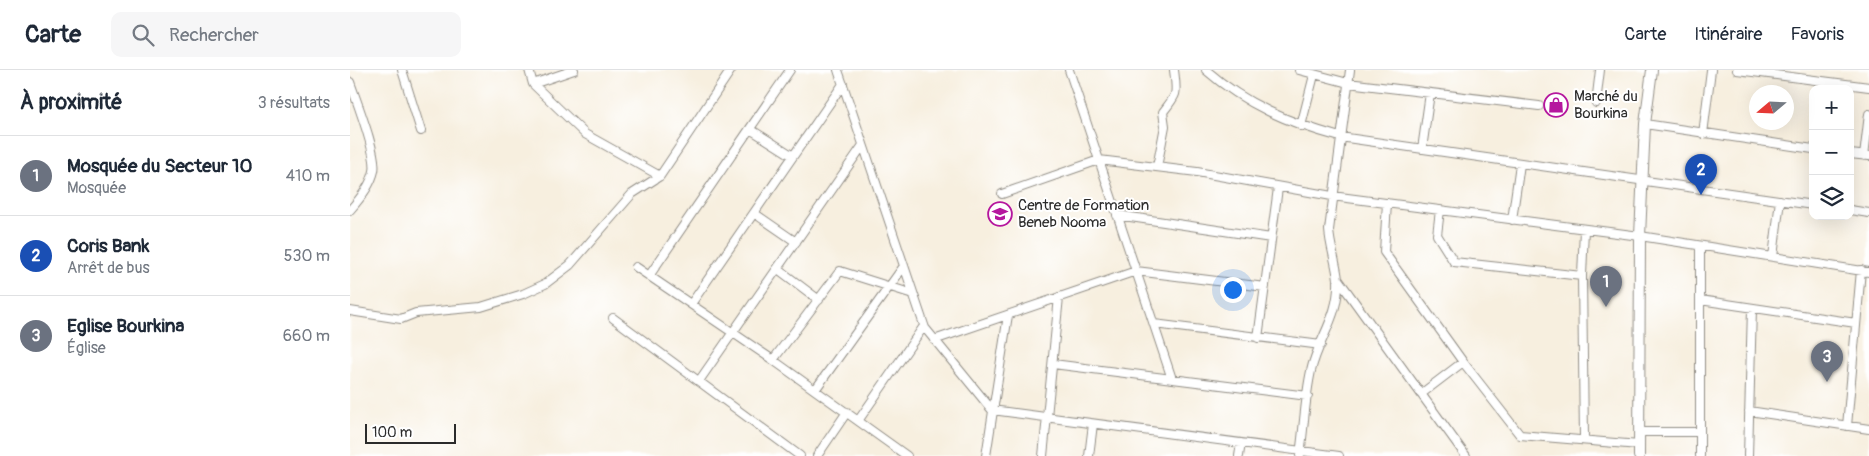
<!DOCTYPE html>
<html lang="fr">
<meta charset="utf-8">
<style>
body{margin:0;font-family:Pangolin,sans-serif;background:#f6f6f7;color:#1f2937}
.controls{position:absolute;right:15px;top:15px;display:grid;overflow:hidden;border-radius:10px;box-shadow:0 5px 20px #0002}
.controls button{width:45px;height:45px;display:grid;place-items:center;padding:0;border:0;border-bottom:1px solid #e0e1e3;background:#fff;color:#1f2937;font:25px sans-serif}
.compass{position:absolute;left:1399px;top:15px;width:45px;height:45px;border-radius:50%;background:#fff;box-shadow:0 5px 20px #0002;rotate:251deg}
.scale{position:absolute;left:15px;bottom:12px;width:91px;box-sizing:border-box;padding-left:5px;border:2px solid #2b2b2b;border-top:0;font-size:14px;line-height:18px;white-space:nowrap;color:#2b2b2b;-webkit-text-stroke:4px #fff;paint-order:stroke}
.you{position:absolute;left:882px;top:219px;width:18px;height:18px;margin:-12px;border:4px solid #fff;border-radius:50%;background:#1a73e8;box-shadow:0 0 0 8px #1a73e833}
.badge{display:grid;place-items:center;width:32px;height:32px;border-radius:50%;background:#111827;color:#fff;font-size:16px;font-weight:700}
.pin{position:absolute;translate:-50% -41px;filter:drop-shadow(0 1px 2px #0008)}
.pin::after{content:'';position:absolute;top:26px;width:18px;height:15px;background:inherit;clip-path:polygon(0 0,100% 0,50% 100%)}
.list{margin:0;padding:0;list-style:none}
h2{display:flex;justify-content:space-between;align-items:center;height:65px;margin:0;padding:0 20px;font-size:21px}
h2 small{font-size:16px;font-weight:400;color:#747a83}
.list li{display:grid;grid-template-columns:32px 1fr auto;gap:15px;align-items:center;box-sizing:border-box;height:80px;padding:0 20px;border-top:1px solid #e0e1e3}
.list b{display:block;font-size:19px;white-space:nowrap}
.list p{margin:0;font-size:16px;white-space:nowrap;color:#747a83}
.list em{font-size:16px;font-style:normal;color:#747a83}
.icon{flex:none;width:28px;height:28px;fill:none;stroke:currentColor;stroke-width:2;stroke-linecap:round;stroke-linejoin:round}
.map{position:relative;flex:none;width:1519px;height:386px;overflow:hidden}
header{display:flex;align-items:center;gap:30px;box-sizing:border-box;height:70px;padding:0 25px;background:#fff;border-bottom:1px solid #e0e1e3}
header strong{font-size:24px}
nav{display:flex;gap:28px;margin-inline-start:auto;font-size:18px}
.search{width:350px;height:45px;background:#f6f6f7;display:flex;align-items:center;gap:12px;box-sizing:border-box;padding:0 18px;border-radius:10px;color:#747a83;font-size:19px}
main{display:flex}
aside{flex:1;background:#fff}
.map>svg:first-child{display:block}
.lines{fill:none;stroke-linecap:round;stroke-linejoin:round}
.minor-casing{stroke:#918d85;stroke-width:10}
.major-casing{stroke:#918d85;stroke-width:12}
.minor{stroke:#fff;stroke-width:8}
.major{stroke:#fff;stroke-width:10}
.labels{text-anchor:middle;stroke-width:4;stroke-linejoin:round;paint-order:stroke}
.poi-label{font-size:15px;fill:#2b2b2b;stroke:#fff;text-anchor:start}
</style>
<header>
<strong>Carte</strong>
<div class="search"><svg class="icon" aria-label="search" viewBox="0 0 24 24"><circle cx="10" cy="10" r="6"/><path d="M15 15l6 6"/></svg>Rechercher</div>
<nav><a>Carte</a><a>Itinéraire</a><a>Favoris</a></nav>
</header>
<main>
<aside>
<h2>À proximité<small>3 résultats</small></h2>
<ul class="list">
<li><span class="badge" style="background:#6b7280">1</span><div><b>Mosquée du Secteur 10</b><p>Mosquée</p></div><em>410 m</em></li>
<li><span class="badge" style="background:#1a4fb4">2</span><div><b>Coris Bank</b><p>Arrêt de bus</p></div><em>530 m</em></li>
<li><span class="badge" style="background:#6b7280">3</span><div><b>Eglise Bourkina</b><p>Église</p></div><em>660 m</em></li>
</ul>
</aside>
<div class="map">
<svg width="1519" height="386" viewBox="0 0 1519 386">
<rect width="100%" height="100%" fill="#fff"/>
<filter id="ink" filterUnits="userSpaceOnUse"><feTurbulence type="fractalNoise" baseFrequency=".02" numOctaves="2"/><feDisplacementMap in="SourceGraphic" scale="10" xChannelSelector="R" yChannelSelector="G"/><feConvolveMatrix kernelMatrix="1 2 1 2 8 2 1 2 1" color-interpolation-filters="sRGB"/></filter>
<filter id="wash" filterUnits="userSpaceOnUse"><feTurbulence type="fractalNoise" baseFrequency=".0096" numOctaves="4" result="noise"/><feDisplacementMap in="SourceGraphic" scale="20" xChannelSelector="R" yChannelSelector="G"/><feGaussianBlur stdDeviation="1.12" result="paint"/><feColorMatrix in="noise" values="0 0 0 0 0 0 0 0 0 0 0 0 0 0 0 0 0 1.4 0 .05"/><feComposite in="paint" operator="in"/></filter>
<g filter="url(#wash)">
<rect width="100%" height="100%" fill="#f7efdf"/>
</g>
<g filter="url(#ink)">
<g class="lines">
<g class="minor-casing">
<path id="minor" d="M 52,0 L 71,61
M 179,0 L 183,14 L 235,64 L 310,106
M 488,0 L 575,258 L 642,340 L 989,386
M 719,0 L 822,309
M 856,0 C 896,35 939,53 990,67 L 1463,135
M 949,0 L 998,13 L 1189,36
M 1387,0 L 1519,17
M 0,12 C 6,30 28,85 24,101 C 21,115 9,130 0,140
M 183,14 L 224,0
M 1246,33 L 1250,0
M 1295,54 L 1463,79
M 951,56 L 964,5
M 400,59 L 443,86
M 1353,64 L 1361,0
M 1072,79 L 1080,23
M 1500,84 L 1519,86
M 1514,86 L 1519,44
M 807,97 L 815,56 L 813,42 C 828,23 827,25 824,0
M 652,124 L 749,90 L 847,102 L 982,126 L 1290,166 L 1519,202
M 1037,133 L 1034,182 L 1113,292 L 1170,365 L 1289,375
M 1090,140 L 1087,165 L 1104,192 L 1232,206
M 1500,140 L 1519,143
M 404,143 L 446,172
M 767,145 L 921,168
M 1162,150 L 1170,94
M 1234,159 L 1232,206 L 1234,369
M 1350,176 L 1350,386
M 1423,187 L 1430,130
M 286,197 L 423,290 L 557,386
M 428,199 L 469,230
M 299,206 L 440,0
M 988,209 L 1116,386
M 1350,230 L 1506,253
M 341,234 L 493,14
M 0,241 L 51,249 L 66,243 L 131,237 L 173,224 L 195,214 L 220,195 L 282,124 L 310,106 L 381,0
M 263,248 L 450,386
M 804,254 L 971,275
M 908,268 L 928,118
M 584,270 L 786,201 L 915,217
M 423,290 L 490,201 L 563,224
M 703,294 L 958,326
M 349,311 L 513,75
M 465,320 L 554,196
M 1071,324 L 1113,292
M 1399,341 L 1519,359
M 508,351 L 574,256
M 1497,356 L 1511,200
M 1289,362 L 1350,362
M 950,385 C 954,357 955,328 961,301 C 968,269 990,246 988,209 C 986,192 980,176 979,160 L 1000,0
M 467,386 L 497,342
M 636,386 L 658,245
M 693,386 L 709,227
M 739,386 L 743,354
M 889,386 L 891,373
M 1398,386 L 1402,238"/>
</g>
<g class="major-casing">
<path id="major" d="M 1289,386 L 1290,166 L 1295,54 L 1302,0"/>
</g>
<use href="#minor" class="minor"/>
<use href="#major" class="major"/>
</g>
</g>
<defs>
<g id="shop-ring" transform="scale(1.25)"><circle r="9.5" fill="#fff" stroke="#b5179e" stroke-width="1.5"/><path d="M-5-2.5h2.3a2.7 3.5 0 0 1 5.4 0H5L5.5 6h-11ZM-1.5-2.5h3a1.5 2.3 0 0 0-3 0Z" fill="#b5179e"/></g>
<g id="school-ring" transform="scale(1.25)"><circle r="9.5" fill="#fff" stroke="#b5179e" stroke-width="1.5"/><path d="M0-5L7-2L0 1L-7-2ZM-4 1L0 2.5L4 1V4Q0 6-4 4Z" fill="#b5179e"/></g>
</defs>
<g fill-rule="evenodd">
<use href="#shop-ring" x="1206" y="35"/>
<use href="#school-ring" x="650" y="144"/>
</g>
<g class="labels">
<g class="poi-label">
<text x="1224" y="31">Marché du<tspan x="1224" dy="17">Bourkina</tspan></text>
<text x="668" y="140">Centre de Formation<tspan x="668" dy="17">Beneb Nooma</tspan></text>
</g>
</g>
</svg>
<div class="controls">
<button>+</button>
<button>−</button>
<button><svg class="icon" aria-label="layers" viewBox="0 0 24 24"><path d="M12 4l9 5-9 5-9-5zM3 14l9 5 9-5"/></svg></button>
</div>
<svg class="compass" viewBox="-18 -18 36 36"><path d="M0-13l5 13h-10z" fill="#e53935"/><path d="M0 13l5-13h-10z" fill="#747a83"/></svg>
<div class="scale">100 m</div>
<div class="you"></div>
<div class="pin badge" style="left:1256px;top:237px;background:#6b7280">1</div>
<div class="pin badge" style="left:1351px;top:125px;background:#1a4fb4">2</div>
<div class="pin badge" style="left:1477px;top:312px;background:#6b7280">3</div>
</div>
</main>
